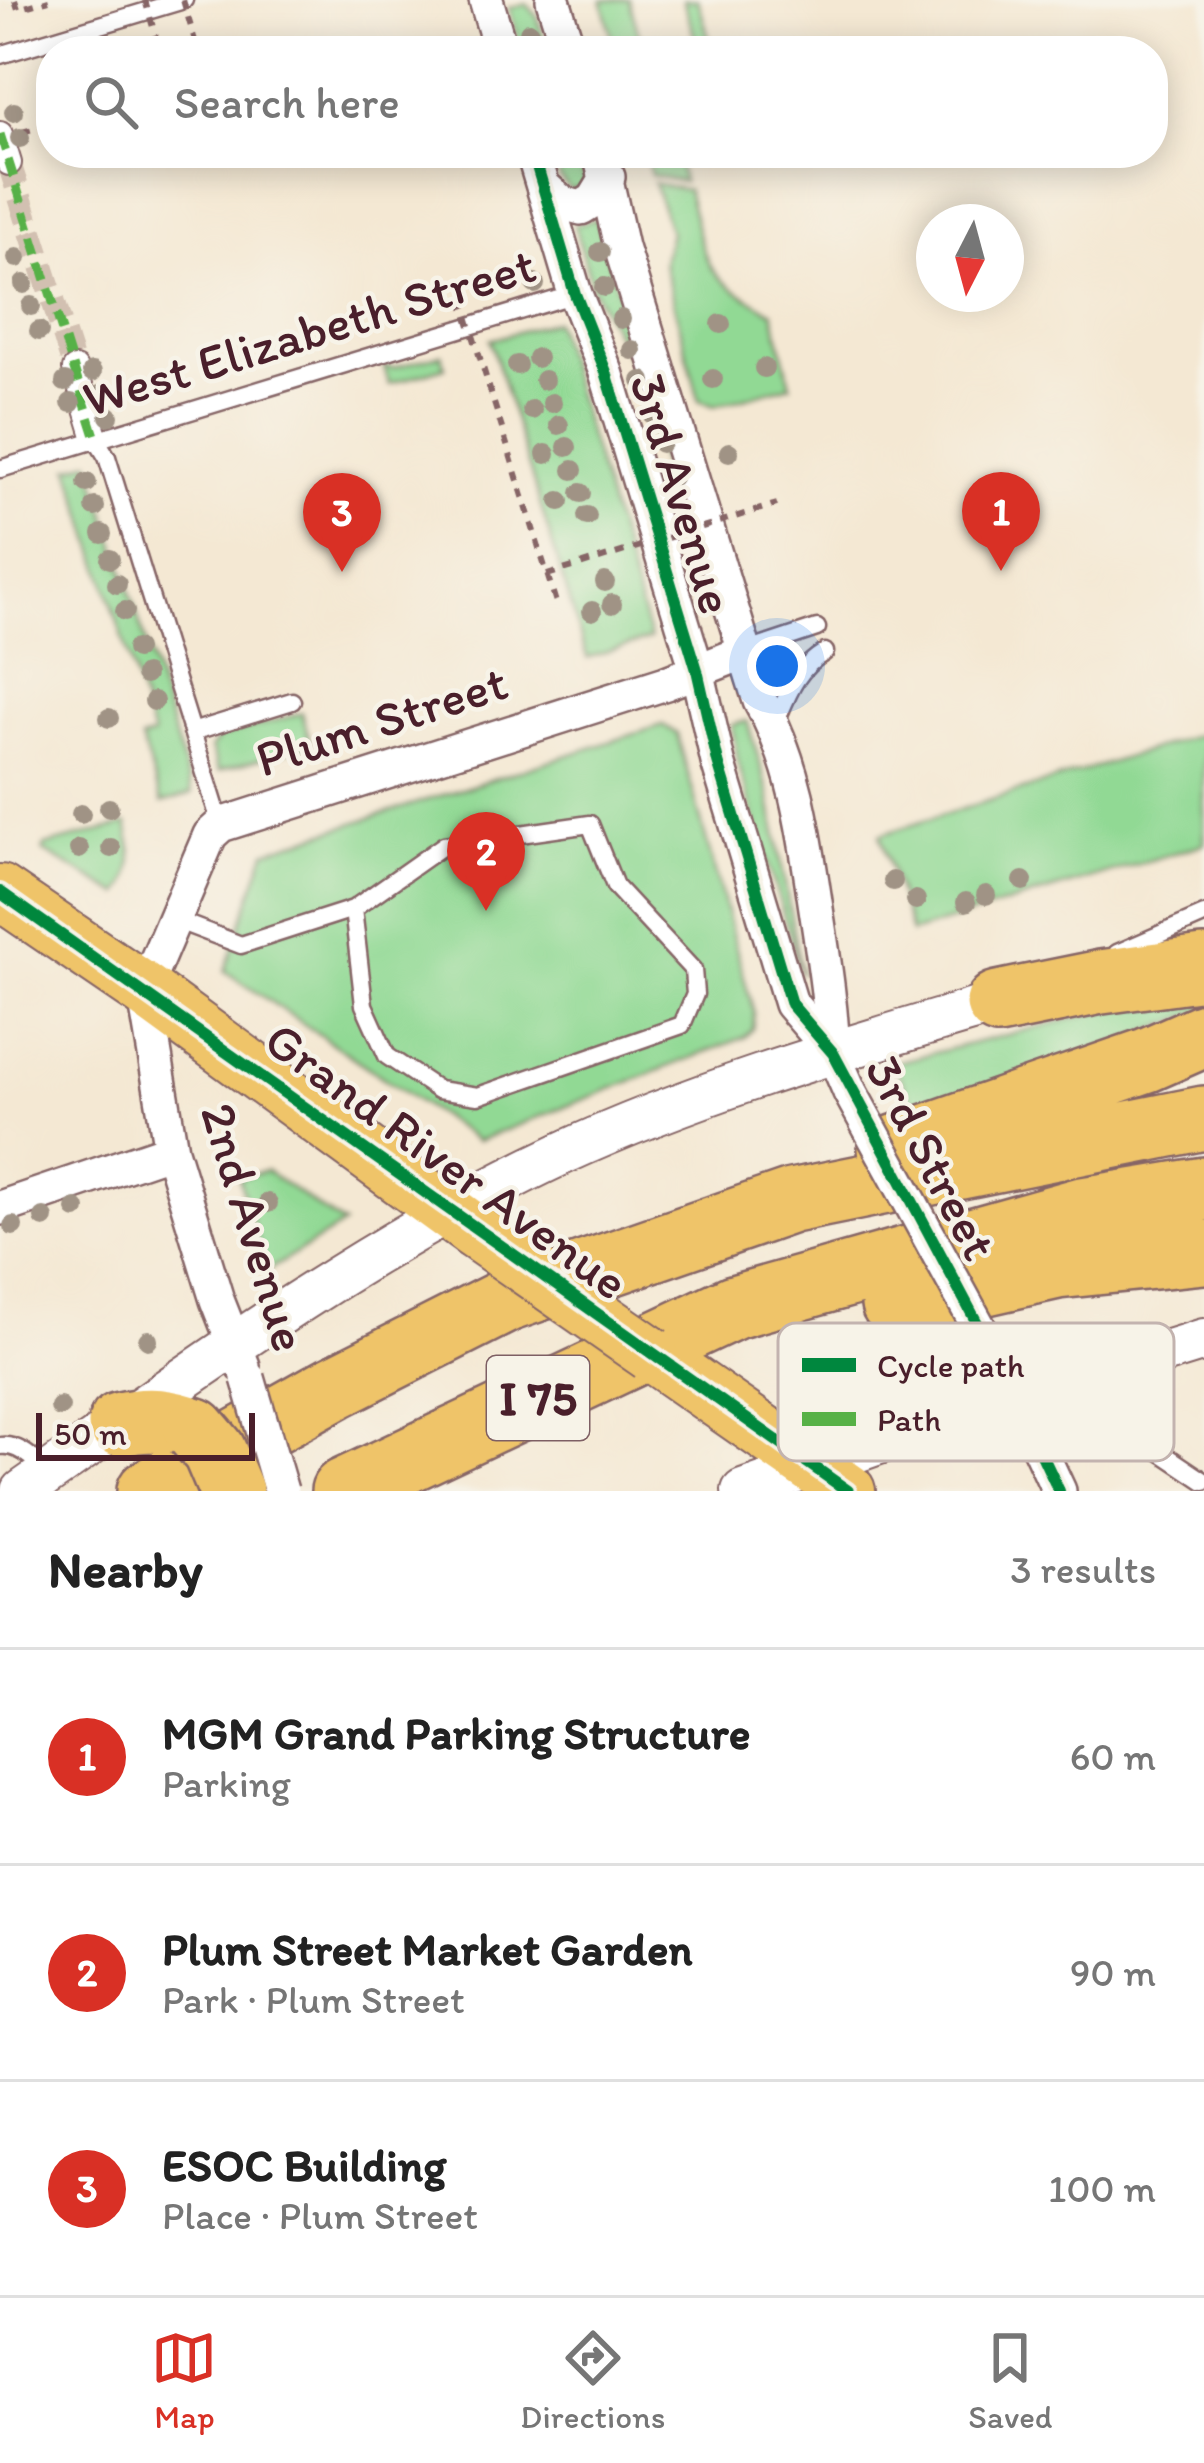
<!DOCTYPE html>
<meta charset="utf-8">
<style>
body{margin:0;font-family:Itim,sans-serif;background:#f6f6f6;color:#222}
.compass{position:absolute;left:916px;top:204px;width:108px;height:108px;border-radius:50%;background:#fff;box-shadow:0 6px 30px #0003;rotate:186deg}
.scale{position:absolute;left:36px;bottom:30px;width:219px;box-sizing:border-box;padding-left:12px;border:6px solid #4a1f2b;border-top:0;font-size:33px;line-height:42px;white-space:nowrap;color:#4a1f2b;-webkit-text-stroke:9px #f7f3e8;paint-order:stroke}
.you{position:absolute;left:777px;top:666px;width:42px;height:42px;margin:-30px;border:9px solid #fff;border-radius:50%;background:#1a73e8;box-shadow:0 0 0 18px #1a73e833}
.badge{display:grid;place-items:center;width:78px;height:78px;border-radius:50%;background:#d93025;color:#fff;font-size:39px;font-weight:700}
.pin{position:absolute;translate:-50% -99px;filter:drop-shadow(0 3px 6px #0008)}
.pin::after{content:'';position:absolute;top:63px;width:42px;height:36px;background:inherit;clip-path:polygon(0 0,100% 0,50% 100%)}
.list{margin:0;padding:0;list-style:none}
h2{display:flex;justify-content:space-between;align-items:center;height:156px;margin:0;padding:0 48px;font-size:51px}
h2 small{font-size:39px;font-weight:400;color:#767676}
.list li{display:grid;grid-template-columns:78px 1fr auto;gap:36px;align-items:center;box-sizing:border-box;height:216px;padding:0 48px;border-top:3px solid #e0e0e0}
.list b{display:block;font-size:45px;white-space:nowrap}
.list p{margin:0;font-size:39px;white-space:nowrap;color:#767676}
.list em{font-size:39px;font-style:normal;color:#767676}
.icon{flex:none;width:66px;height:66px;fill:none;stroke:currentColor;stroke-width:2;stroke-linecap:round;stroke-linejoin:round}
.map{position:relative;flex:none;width:1204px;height:1491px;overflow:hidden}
.search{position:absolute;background:#fff;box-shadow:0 6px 30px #0003;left:36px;right:36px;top:36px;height:132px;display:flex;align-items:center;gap:30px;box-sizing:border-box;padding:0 42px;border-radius:48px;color:#767676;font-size:45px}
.sheet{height:804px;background:#fff}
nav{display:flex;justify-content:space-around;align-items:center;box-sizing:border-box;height:168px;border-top:3px solid #e0e0e0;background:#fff;font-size:33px;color:#767676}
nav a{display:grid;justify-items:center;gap:6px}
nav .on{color:#d93025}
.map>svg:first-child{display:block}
.green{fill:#91d994;stroke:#6e7c60;stroke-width:3}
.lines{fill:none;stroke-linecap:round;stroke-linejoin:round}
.pedestrian-tunnel{stroke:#d2c0b1;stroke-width:24;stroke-dasharray:24 12;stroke-linecap:butt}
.service-casing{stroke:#866566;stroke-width:21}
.pedestrian-casing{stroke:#866566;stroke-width:28}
.minor-casing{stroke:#866566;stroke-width:38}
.tertiary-casing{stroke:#866566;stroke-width:46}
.primary-casing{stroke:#866566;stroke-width:58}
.motorway-casing{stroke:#866566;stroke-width:68}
.path{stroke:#866566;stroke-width:6;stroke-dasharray:9 9;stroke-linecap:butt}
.service{stroke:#fff;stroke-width:16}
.pedestrian{stroke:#fff;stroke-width:24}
.minor{stroke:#fff;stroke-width:33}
.tertiary{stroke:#fff;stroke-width:42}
.primary{stroke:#efc469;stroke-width:54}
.motorway{stroke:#efc469;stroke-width:63}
.minor-bridge-casing{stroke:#866566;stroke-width:38;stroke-linecap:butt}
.primary-bridge-casing{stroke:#866566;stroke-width:58;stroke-linecap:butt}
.motorway-bridge-casing{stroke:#866566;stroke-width:68;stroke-linecap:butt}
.path-bridge{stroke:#866566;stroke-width:6;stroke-dasharray:9 9;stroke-linecap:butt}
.minor-bridge{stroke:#fff;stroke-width:33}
.primary-bridge{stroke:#efc469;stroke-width:54}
.motorway-bridge{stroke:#efc469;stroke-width:63}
.quiet{stroke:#57b146;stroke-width:9;stroke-dasharray:18 9;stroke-linecap:butt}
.cycleway-casing{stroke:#f7f3e8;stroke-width:20}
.cycleway{stroke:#00873e;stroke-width:12}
.tree{fill:#a09385}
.labels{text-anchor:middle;stroke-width:9;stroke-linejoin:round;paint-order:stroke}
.shield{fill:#f7f3e8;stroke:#7e5f64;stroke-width:3}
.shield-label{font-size:48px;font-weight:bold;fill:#4a1f2b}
.street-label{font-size:51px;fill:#4a1f2b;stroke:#f7f3e8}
.key{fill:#f7f3e8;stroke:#c3b3af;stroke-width:3}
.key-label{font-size:33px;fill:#4a1f2b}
</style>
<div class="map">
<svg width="1204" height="1491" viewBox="0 0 1204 1491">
<rect width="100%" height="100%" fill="#f7f3e8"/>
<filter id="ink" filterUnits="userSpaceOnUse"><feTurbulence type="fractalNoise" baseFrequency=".00833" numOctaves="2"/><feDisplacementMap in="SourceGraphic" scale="24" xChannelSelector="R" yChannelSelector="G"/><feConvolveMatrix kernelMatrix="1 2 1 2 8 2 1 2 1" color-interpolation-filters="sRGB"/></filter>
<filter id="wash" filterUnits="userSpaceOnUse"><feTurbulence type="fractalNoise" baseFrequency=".004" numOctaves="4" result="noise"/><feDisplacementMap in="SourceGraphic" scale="48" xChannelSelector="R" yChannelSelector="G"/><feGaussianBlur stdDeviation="2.7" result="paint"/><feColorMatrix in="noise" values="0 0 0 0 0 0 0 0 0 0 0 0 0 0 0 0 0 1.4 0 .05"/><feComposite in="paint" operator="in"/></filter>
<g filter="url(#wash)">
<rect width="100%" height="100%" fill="#f4e8d3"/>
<path class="green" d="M 602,0 L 629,0 L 644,51 L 616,51 Z
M 683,0 L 698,0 L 713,51 L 699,51 Z
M 527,4 L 537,16 L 547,51 L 522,51 L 509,8 Z
M 553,153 L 577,153 L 586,186 L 570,190 L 560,178 Z
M 645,153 L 675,153 L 683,182 L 651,175 Z
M 654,183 L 687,190 C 708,268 699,272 773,312 L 791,385 L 714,406 L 699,400 L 663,262 L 670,232 Z
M 596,219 L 684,506 L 708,592 L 709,616 L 631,363 L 593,289 L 574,225 Z
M 554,321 L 650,639 L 587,658 L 490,340 Z
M 441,354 L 445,367 L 389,384 L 384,366 L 393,368 Z
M 90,461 L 192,794 L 162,803 L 141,740 L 153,736 L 70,468 Z
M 302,713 L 311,744 L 218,771 L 211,748 L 219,737 Z
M 747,721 L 769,793 L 801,974 L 738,763 L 732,725 Z
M 663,725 L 677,734 L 754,1013 L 752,1029 L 745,1037 L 477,1141 L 225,971 L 266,851 Z
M 1204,733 L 1204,844 L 911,933 L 880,835 Z
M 127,824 C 133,849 136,874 120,895 L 43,851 L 45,846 Z
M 1204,986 L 1204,1010 L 1081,1058 L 915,1107 L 893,1063 Z
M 266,1171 L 343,1225 L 267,1271 L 239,1178 Z"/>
</g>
<g filter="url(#ink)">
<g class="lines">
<path class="pedestrian-tunnel" d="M 9,163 L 75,369"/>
<g class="service-casing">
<path id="service" d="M 0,55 L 184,0
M 96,439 L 107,457 L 221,825
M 0,469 L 575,294
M 745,652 L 817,628
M 775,724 C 788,694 795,670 825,652
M 192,732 L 292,701
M 173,919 L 241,945 L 353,909 L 444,845 L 590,824 L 615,886 L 693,970 L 695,994 L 682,1025 L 478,1096 L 438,1090 L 387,1056 L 364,1005 L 353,909
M 1117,953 L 1204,915
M 1099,1376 L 1116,1422 L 1204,1481
M 0,1446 C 19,1443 35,1461 49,1472"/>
</g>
<g class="pedestrian-casing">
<path id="pedestrian" d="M 0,134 L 9,163
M 75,369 L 96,439"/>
</g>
<g class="minor-casing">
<path id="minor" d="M 486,0 L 501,51
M 553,0 L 569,51
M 533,153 L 575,294 L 606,372 L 697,670 L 718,762 L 791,1004 L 833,1053 L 850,1092
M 600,153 L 621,247 L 760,701 C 797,765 806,843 817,915 C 824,961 831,1005 833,1053
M 543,186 L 562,203 L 581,208 L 594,200 L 608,177
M 0,1208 L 171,1150
M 243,1366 L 217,1300 L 171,1150 L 144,990 L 210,835 L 221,825 L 666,683 L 745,652
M 1007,1379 L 1059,1491"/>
</g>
<g class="tertiary-casing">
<path id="tertiary" d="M 23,1491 C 196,1370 369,1244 561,1154 C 702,1089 850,1047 998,1003
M 743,1491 L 921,1428 L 1204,1340"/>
</g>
<g class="primary-casing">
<path id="primary" d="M 0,892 L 144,990 L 474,1231
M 651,1354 L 848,1491"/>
</g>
<g class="motorway-casing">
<path id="motorway" d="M 998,1003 L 1101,982 L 1204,968
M 890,1149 L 1147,1060 L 1204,1035
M 893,1304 L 1057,1267 L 1204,1252
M 120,1424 C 149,1417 169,1420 196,1430
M 149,1491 L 335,1387 L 507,1300 L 792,1201 L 1204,1118
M 343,1491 L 734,1307 L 1082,1209 L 1204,1189"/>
</g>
<path class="path" d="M 15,0 L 18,9 L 49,0
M 22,132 L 51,124"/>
<use href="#service" class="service"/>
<use href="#pedestrian" class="pedestrian"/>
<use href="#minor" class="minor"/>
<use href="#tertiary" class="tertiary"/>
<use href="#primary" class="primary"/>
<use href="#motorway" class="motorway"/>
<g class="minor-bridge-casing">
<path id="minor-bridge" d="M 850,1092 L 1000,1366
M 248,1378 L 281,1491"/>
</g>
<g class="primary-bridge-casing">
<path id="primary-bridge" d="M 474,1231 L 651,1354"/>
</g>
<g class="motorway-bridge-casing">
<path id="motorway-bridge" d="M 196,1430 L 214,1451 L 231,1491"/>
</g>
<path class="path-bridge" d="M 145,0 L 160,51
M 183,0 L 198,51
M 462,300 L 558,609
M 547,575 L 777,504"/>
<use href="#minor-bridge" class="minor-bridge"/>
<use href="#primary-bridge" class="primary-bridge"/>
<use href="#motorway-bridge" class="motorway-bridge"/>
<path class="quiet" d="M 0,134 L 96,439"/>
<g class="cycleway-casing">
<path id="cycleway" d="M 533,153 L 575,294 L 606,372 L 697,670 L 718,762 L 791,1004 L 833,1053 L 1000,1366 L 1059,1491
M 0,892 L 848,1491"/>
</g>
<use href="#cycleway" class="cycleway"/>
</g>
<g class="tree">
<circle cx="529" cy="32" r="10"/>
<circle cx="14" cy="112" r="10"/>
<circle cx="20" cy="138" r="10"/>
<circle cx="600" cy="252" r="10"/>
<circle cx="17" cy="258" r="10"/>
<circle cx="24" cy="284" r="10"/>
<circle cx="535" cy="284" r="10"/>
<circle cx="604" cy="287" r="10"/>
<circle cx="31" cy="306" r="10"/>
<circle cx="621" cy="319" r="10"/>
<circle cx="721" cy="324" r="10"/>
<circle cx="39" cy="331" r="10"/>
<circle cx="632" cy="350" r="10"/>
<circle cx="537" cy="358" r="10"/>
<circle cx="517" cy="365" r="10"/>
<circle cx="764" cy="368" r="10"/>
<circle cx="92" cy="372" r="10"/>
<circle cx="713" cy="379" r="10"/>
<circle cx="544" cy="380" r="10"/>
<circle cx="642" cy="381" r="10"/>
<circle cx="65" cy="382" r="10"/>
<circle cx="100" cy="395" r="10"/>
<circle cx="71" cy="403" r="10"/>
<circle cx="552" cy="403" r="10"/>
<circle cx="532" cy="410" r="10"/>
<circle cx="652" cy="414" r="10"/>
<circle cx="109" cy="416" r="10"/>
<circle cx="559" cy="425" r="10"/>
<circle cx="661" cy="443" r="10"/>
<circle cx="567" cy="447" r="10"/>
<circle cx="729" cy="452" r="10"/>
<circle cx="546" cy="454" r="10"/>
<circle cx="573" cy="470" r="10"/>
<circle cx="672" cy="477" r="10"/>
<circle cx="87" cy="483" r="10"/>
<circle cx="581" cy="493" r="10"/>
<circle cx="560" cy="501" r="10"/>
<circle cx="95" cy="507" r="10"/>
<circle cx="587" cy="516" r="10"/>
<circle cx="102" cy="534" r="10"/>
<circle cx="110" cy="559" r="10"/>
<circle cx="605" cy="582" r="10"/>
<circle cx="117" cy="584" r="10"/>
<circle cx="612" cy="604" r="10"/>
<circle cx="125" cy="611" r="10"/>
<circle cx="592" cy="611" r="10"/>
<circle cx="136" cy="649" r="10"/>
<circle cx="145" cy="675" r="10"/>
<circle cx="154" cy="701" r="10"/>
<circle cx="109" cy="718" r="10"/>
<circle cx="109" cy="808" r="10"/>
<circle cx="81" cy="814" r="10"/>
<circle cx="111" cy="848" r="10"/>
<circle cx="79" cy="849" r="10"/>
<circle cx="893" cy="881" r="10"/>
<circle cx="1023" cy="881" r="10"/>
<circle cx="986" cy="895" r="10"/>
<circle cx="916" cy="900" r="10"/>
<circle cx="966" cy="902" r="10"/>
<circle cx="268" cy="1203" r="10"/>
<circle cx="76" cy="1209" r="10"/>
<circle cx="44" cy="1218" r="10"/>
<circle cx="13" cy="1226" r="10"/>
<circle cx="148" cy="1340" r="10"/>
<circle cx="60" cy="1407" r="10"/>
</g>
</g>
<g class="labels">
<rect class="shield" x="487" y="1356" width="102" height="84" rx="9"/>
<g class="shield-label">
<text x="538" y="1415">I 75</text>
</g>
<g class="street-label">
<text transform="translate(309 331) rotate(-17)" y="18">West Elizabeth Street</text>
<text transform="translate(683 493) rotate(73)" y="18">3rd Avenue</text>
<text transform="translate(381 720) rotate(-18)" y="18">Plum Street</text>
<text transform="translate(932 1157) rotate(62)" y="18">3rd Street</text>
<text transform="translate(447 1160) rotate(36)" y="18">Grand River Avenue</text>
<text transform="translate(255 1227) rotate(73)" y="18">2nd Avenue</text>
</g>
</g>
<rect x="778" y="1323" width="396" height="138" rx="18" class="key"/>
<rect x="802" y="1358" width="54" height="14" fill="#00873e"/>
<rect x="802" y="1412" width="54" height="14" fill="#57b146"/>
<g class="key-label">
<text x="877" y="1377">Cycle path</text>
<text x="877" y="1431">Path</text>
</g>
</svg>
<svg class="compass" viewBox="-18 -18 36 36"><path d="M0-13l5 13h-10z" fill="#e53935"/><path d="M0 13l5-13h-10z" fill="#767676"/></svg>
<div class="scale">50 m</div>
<div class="you"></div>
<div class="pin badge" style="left:1001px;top:571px">1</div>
<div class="pin badge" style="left:486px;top:911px">2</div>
<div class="pin badge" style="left:342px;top:572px">3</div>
<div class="search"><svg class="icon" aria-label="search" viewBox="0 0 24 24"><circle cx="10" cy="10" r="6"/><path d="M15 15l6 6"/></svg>Search here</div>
</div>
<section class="sheet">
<h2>Nearby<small>3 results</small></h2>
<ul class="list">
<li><span class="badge">1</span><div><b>MGM Grand Parking Structure</b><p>Parking</p></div><em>60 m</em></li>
<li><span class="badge">2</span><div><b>Plum Street Market Garden</b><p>Park · Plum Street</p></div><em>90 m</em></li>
<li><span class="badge">3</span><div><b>ESOC Building</b><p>Place · Plum Street</p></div><em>100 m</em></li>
</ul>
</section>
<nav>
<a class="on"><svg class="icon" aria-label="map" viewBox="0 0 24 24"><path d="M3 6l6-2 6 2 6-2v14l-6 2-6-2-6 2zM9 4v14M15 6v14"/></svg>Map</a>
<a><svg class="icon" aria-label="directions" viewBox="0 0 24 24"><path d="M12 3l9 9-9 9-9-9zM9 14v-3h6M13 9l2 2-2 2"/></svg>Directions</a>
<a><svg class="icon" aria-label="saved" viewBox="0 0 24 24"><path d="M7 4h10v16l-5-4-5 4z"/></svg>Saved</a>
</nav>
